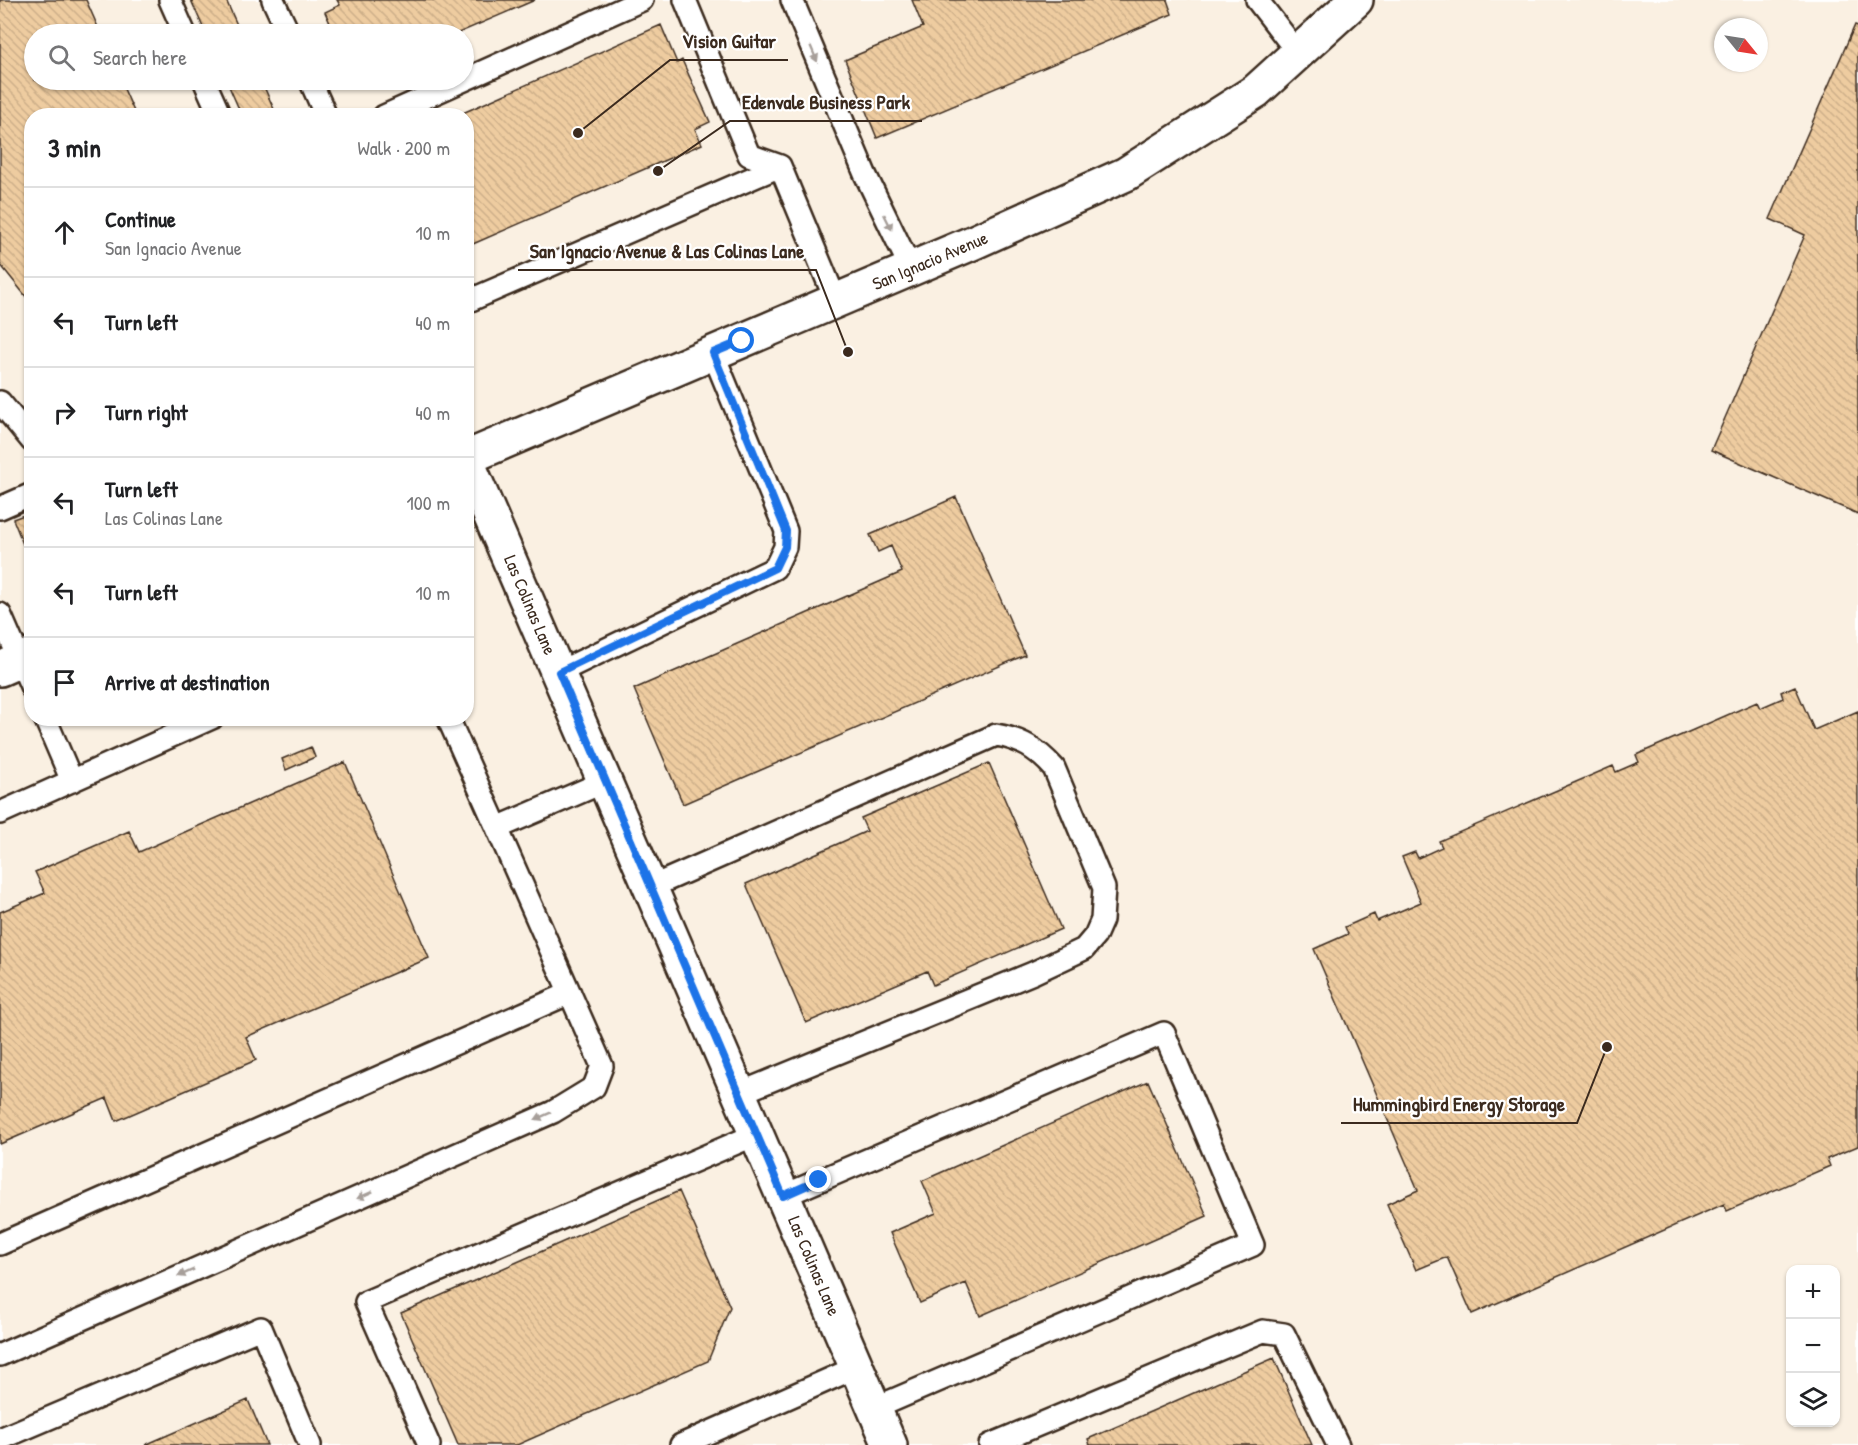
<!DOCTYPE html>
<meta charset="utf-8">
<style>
body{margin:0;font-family:"Patrick Hand",sans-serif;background:#f2f2f2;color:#202124}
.controls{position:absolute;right:18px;bottom:18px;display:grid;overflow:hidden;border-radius:12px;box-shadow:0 2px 4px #0004}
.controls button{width:54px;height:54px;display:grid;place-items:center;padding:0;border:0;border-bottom:2px solid #e0e0e0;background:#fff;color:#202124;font:30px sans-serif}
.compass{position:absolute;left:1714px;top:18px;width:54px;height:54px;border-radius:50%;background:#fff;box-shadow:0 2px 4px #0004;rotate:120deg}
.stop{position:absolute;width:18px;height:18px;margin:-14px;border:4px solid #1a73e8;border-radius:50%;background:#fff}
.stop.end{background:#1a73e8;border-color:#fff;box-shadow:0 2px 6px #0008}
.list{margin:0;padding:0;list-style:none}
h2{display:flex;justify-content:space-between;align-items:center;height:78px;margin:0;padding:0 24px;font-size:26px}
h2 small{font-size:20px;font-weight:400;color:#757577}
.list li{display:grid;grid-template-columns:39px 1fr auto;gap:18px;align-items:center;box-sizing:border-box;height:90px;padding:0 24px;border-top:2px solid #e0e0e0}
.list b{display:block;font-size:22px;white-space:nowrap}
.list p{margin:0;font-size:20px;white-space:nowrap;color:#757577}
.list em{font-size:20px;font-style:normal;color:#757577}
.icon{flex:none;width:33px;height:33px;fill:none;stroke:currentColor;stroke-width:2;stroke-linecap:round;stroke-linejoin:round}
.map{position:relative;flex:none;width:1858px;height:1445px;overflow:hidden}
.search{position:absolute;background:#fff;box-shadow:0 2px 4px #0004;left:24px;top:24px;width:450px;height:66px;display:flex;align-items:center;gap:15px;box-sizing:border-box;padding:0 21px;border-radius:33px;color:#757577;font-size:22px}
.panel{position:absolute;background:#fff;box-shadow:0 2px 4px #0004;left:24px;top:108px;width:450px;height:618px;border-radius:24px}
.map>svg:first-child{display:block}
.built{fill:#faf0e2;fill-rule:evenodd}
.building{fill:url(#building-back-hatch);stroke:#3b2a1e;stroke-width:1.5}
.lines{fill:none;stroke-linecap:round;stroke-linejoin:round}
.lane-casing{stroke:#3b2a1e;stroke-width:26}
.street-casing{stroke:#3b2a1e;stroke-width:38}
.secondary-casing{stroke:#3b2a1e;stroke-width:38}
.lane{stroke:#fff;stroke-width:21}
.street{stroke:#fff;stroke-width:33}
.secondary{stroke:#fff;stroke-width:33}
.oneway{fill:#a79f9a}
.route{stroke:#1a73e8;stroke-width:8}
.labels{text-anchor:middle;stroke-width:4.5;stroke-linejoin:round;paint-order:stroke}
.street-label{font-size:18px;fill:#3b2a1e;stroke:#fff}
.leader{fill:none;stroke:#3b2a1e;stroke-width:2}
.callout-dot{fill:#3b2a1e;stroke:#fff;stroke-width:2}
.callout-label{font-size:20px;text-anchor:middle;font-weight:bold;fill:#3b2a1e;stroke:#fff;stroke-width:4.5;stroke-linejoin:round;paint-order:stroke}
</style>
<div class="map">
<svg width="1858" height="1445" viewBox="0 0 1858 1445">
<defs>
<pattern id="building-back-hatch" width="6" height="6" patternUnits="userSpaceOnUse" patternTransform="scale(1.5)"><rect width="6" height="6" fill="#eecca0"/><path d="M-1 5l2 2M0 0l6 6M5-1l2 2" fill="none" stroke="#cdaf89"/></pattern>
</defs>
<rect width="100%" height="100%" fill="#fff"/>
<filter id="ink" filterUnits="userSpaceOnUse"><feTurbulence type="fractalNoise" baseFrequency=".0167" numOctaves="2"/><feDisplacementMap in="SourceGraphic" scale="12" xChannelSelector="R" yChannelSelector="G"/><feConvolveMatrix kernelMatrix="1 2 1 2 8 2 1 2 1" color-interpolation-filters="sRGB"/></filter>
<g filter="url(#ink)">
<path class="built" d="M 0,0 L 1858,0 L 1858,1445 L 0,1445 ZM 1723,27 L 1759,27 L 1759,63 L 1723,63 ZM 34,34 L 464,34 L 464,80 L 34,80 ZM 32,116 L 466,116 L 466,718 L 32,718 ZM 1790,1270 L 1836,1270 L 1836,1422 L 1790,1422 Z"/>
<path class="building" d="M 0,0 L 86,0 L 101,34 L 34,34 L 34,80 L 120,80 L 136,116 L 32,116 L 32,304 L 0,264 Z
M 191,0 L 226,0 L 241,34 L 206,34 Z
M 337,0 L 535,0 L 456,34 L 335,34 L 325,12 L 340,5 Z
M 912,0 L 1167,0 L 1172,14 L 877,138 L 845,60 L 923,27 Z
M 661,25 L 677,63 L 682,60 L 710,122 L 695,129 L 702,144 L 466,247 L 466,116 L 456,116 Z
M 1855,25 L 1858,26 L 1858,514 L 1711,450 L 1805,235 L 1770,219 Z
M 239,80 L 261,80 L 277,116 L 242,116 L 228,84 Z
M 956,497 L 1025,655 L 683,804 L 634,689 L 902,572 L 891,546 L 878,552 L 870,535 Z
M 32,512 L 32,546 L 25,549 L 13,519 Z
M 1795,686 L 1814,730 L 1858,711 L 1858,1146 L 1827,1159 L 1830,1166 L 1727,1211 L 1724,1204 L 1472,1314 L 1447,1257 L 1416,1270 L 1387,1204 L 1418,1190 L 1314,949 L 1348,934 L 1345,927 L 1374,914 L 1377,921 L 1421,902 L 1402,857 L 1415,852 L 1418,858 L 1442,847 L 1439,841 L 1613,766 L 1616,772 L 1639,762 L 1636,755 L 1757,702 L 1760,708 L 1783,698 L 1781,692 Z
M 311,747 L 315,757 L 286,770 L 282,759 Z
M 345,762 L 429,958 L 246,1037 L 256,1060 L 116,1121 L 107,1098 L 0,1144 L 0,912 L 45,893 L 35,872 L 129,831 L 139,852 Z
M 989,763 L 1061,929 L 933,985 L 927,971 L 806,1023 L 746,884 L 867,831 L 861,818 Z
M 1148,1081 L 1207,1216 L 980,1316 L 966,1283 L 920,1303 L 890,1233 L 936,1213 L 922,1181 Z
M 679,1191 L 730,1307 L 708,1361 L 517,1445 L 458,1445 L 401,1313 Z
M 1274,1358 L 1312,1445 L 1090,1445 L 1088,1439 Z
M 248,1400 L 267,1445 L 145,1445 Z"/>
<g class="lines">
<g class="lane-casing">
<path id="lane" d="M 170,0 L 185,34
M 273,0 L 289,34
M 685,0 L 749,155 L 780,166 L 836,301
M 792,0 L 865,174 L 911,269
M 1257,0 L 1298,53
M 204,80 L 220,116
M 310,80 L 326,116
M 384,116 L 642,0
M 466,302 L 780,166
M 0,402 L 32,441
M 0,508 L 32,494
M 0,614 L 32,688
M 559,672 L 775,568 L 785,547 L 786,531 L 713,353
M 45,718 L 72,781
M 448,718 L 497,828
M 0,813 L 212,718
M 651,887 L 996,735 C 1021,739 1037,749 1054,768 L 1104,888 L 1102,920 L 1095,936 L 1084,949 L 1033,973 L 740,1093
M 783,1196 L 1164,1033 L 1253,1245 L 875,1408
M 0,1244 L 570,993
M 0,1355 L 553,1112 L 594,1087 L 602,1066 L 497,828 L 606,781
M 0,1439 L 261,1328 L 310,1445
M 429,1445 L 366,1302 L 757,1134
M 681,1445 L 857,1367
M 990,1445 L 1263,1331 L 1284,1334 L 1338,1445"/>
</g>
<g class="street-casing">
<path id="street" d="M 466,459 L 890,1445"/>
</g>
<g class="secondary-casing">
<path id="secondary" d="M 466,458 L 972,243 L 1126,174 L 1256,91 L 1356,0
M 0,669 L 32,655"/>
</g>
<use href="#lane" class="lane"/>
<use href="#street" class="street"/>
<use href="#secondary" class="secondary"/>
</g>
<defs><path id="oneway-solid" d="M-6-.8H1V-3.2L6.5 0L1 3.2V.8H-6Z" transform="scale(1.5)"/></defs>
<g class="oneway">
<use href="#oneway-solid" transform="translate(814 54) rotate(67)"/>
<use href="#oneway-solid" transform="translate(888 222) rotate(64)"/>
<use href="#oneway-solid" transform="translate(543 1116) rotate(156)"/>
<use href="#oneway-solid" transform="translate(365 1195) rotate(156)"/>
<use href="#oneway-solid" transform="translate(186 1273) rotate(156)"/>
</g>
</g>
<g class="lines" filter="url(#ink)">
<path class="route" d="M 742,341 L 713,353 L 786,531 L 785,547 L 775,568 L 559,672 L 783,1196 L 819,1180"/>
</g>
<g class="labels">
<g class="street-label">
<text transform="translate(930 261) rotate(-23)" y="6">San Ignacio Avenue</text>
<text transform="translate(530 605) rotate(67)" y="6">Las Colinas Lane</text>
<text transform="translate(814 1266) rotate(67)" y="6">Las Colinas Lane</text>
</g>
</g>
<path class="leader" d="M578 133L670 60H788M658 171L730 121H922M848 352L816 270H518M1607 1047L1577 1123H1341"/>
<g class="callout-dot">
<circle cx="578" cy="133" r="6"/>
<circle cx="658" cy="171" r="6"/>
<circle cx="848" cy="352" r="6"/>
<circle cx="1607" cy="1047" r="6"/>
</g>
<g class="callout-label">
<text x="729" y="48">Vision Guitar</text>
<text x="826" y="109">Edenvale Business Park</text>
<text x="667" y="258">San Ignacio Avenue &amp; Las Colinas Lane</text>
<text x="1459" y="1111">Hummingbird Energy Storage</text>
</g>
</svg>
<div class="controls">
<button>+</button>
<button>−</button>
<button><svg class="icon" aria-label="layers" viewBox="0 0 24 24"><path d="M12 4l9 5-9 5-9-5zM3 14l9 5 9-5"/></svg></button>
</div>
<svg class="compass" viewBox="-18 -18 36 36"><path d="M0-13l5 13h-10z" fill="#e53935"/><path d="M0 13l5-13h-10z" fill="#757577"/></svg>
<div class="stop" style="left:742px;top:341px"></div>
<div class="stop end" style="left:819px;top:1180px"></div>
<div class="search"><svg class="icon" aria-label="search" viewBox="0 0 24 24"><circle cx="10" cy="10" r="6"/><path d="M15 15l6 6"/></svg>Search here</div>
<section class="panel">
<h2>3 min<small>Walk · 200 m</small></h2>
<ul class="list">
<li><svg class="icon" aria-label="ahead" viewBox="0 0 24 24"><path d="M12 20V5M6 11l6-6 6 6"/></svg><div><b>Continue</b><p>San Ignacio Avenue</p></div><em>10 m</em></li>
<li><svg class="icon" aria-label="left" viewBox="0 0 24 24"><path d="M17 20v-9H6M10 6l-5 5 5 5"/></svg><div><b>Turn left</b></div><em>40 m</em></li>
<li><svg class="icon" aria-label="right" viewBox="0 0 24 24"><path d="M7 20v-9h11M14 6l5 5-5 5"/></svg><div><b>Turn right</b></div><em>40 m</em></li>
<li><svg class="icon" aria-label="left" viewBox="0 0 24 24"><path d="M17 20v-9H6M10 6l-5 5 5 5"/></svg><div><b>Turn left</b><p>Las Colinas Lane</p></div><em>100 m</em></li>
<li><svg class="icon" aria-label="left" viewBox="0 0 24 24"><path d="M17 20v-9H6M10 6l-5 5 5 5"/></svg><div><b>Turn left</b></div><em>10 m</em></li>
<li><svg class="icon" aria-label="arrive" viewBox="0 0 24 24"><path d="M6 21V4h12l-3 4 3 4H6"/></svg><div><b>Arrive at destination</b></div></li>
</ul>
</section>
</div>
